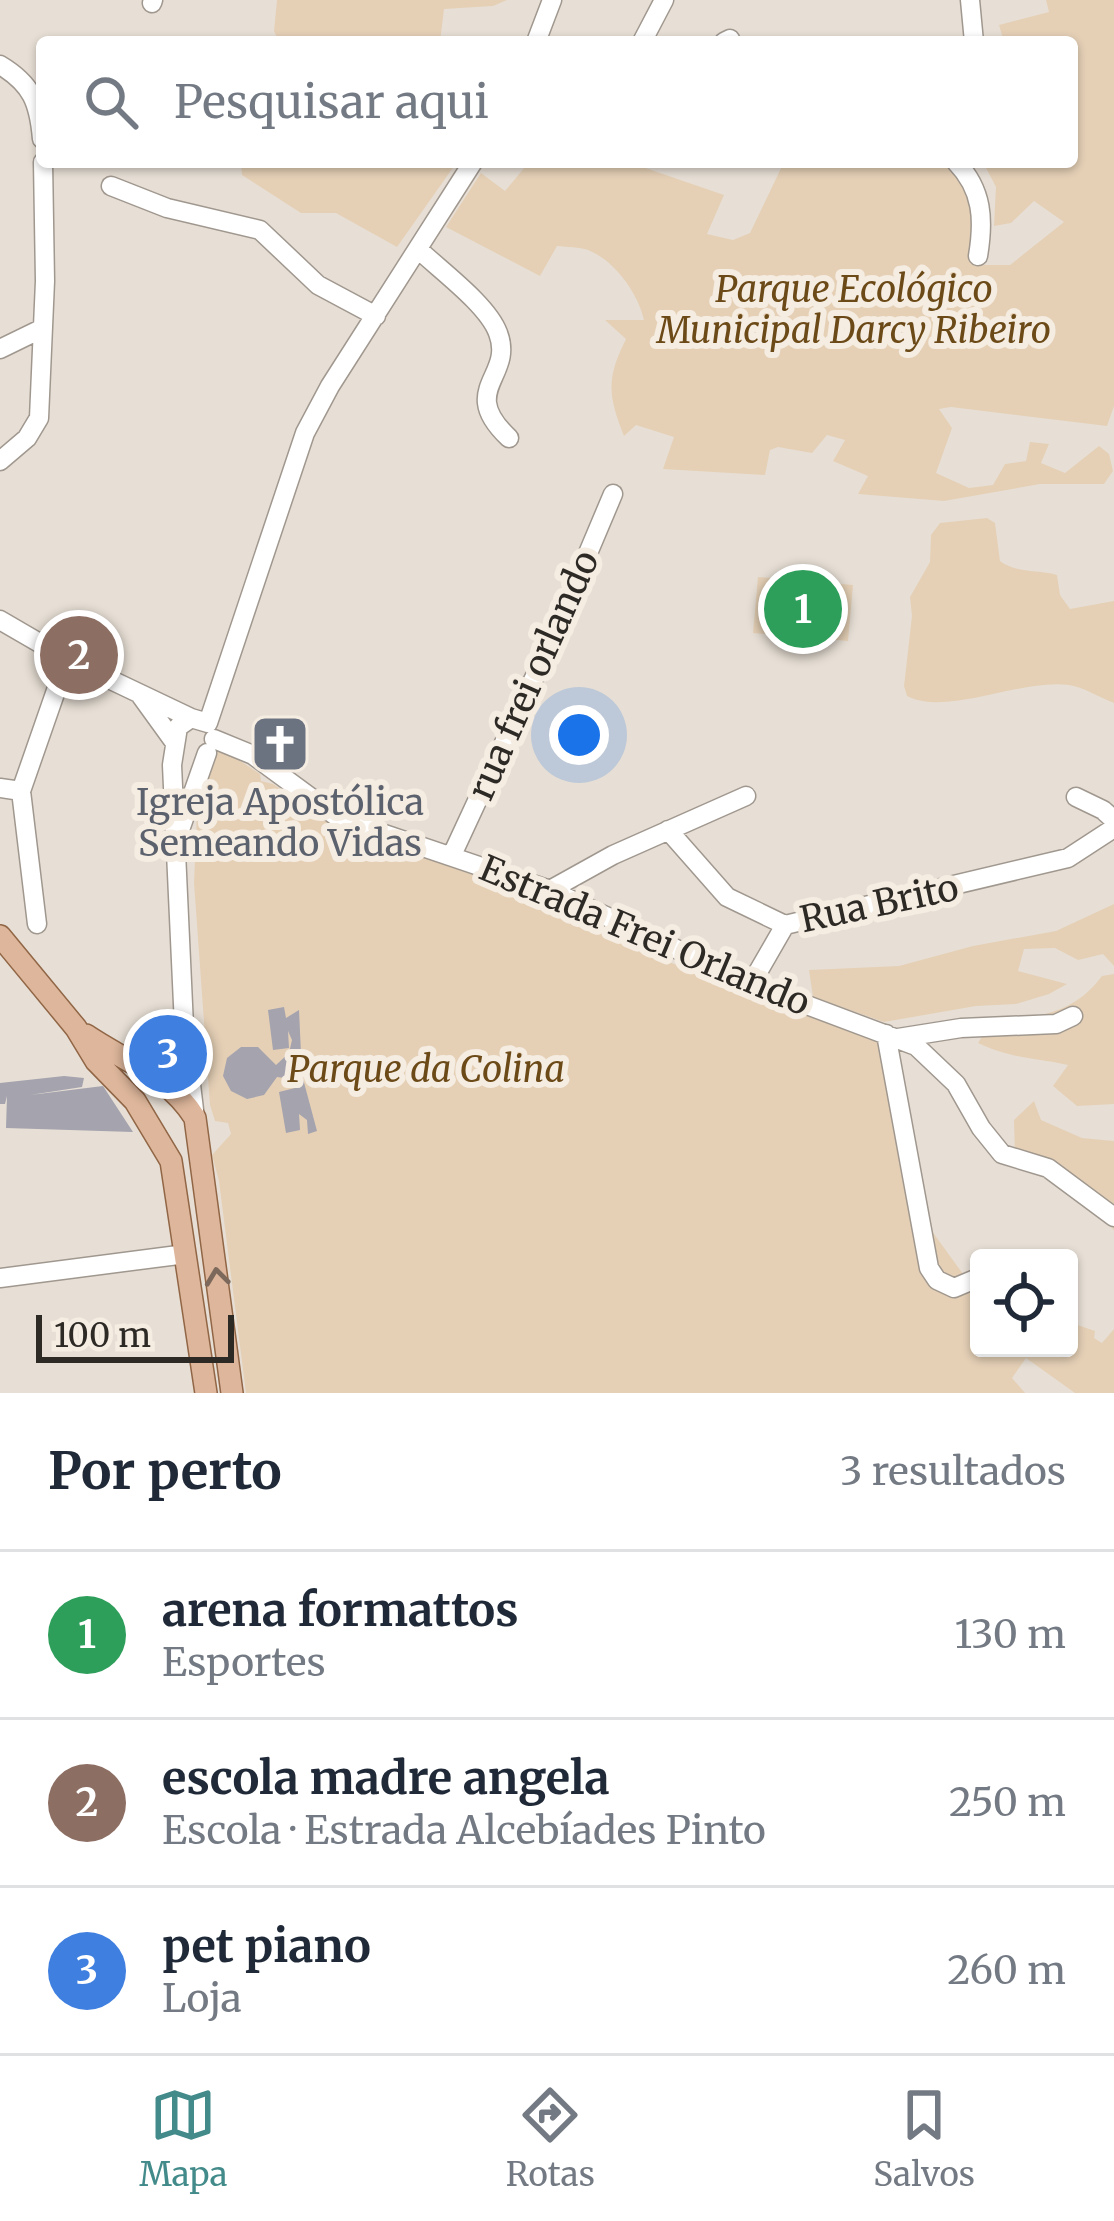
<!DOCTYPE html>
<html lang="pt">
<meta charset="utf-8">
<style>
body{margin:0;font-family:Merriweather,serif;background:#f2f2f3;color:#1f2937}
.controls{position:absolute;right:36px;bottom:36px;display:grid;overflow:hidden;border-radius:12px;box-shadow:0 3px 9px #0004}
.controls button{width:108px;height:108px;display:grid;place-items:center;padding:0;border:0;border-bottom:3px solid #e0e1e3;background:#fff;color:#1f2937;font:60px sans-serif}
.scale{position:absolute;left:36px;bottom:30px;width:198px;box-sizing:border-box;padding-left:12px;border:6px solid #2d2a26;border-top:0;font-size:33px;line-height:42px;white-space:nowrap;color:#2d2a26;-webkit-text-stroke:9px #f5ece2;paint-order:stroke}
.you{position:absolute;left:579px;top:735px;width:42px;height:42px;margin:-30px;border:9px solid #fff;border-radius:50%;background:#1a73e8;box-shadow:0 0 0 18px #1a73e833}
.badge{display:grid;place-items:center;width:78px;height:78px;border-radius:50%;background:#438b8a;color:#fff;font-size:39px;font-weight:700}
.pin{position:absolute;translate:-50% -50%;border:6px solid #fff;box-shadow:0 3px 12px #0006}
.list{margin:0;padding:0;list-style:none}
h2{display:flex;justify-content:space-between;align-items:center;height:156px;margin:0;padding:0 48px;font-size:51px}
h2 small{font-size:39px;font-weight:400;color:#747a83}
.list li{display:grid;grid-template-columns:78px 1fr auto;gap:36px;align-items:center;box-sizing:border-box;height:168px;padding:0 48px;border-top:3px solid #e0e1e3}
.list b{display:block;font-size:45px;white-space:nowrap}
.list p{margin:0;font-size:39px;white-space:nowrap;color:#747a83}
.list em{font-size:39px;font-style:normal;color:#747a83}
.icon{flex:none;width:66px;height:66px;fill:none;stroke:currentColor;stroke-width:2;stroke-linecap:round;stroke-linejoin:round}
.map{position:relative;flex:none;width:1114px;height:1393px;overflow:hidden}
.search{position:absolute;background:#fff;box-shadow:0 3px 9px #0004;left:36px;right:36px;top:36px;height:132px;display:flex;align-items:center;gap:30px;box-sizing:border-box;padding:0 42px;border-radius:12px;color:#747a83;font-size:45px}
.sheet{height:660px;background:#fff}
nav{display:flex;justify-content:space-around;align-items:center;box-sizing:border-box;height:168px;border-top:3px solid #e0e1e3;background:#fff;font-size:33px;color:#747a83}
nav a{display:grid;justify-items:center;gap:6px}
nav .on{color:#438b8a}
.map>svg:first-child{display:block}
.green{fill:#e5d0b6}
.building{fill:#a4a3ae}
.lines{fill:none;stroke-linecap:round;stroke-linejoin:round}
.minor-casing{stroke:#a0988f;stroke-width:21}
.major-casing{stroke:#916646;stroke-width:24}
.minor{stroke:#fff;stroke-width:18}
.major{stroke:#ddb69b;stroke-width:21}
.oneway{stroke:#7c695b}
.labels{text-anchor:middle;stroke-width:12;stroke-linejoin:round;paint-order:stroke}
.park-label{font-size:36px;font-style:italic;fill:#6c4a18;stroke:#f5ece2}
.street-label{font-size:36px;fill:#2d2a26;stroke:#f5ece2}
.worship-label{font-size:36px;fill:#5b616d;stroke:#f5ece2}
</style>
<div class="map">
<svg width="1114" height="1393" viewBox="0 0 1114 1393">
<rect width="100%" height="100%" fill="#e7dfd5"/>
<path class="green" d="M 277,0 L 507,0 L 493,6 L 444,9 L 440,42 L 279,42 L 274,31 Z
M 1046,0 L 1114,0 L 1114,406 L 1107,426 L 951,407 L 939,409 L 952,428 L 936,473 L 969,488 L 993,485 L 1005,464 L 1026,461 L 1030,442 L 1049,444 L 1041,463 L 1065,473 L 1099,446 L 1109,454 L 1113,471 L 1104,484 L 1040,484 L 944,501 L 858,494 L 868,476 L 833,461 L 845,440 L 827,435 L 812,453 L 778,447 L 770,450 L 765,475 L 663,469 L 674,437 L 636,425 L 624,436 C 608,395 606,379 626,339 L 605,320 L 644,320 C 638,293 614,260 588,250 C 579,247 567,247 557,246 L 540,276 L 446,227 L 481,173 L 505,191 L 529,162 L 628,162 L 724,195 L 707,234 L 733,240 L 750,233 L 784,162 L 942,162 L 979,199 L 969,249 L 981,265 L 1010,265 L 1064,222 L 1034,201 L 1011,223 L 994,226 L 996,187 L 983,162 L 1072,162 L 1072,42 L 1004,42 L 999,25 L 1049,12 Z
M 241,162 L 457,162 L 397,247 L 336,213 L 301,213 L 242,175 Z
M 987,518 L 995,523 L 1000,561 C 1018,574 1036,569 1057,575 L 1060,595 L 1070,609 L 1114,601 L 1114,703 C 1100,698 1084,687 1069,685 C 1022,678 948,717 907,696 L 904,686 L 912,616 L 910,597 L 930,562 L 931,535 L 940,523 Z
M 758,577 L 853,585 L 848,641 L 753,633 Z
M 218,751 L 225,751 L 260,774 L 261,781 L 273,784 L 328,822 L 565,908 L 630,948 L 886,1040 L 926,1223 L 979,1296 L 979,1348 L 1069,1348 L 1069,1322 L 1095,1331 L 1094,1338 L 1102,1343 L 1114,1329 L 1114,1393 L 1075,1393 L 1026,1358 L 1012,1378 L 1025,1393 L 246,1393 L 219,1181 L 212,1155 L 231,1134 L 228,1123 L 215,1121 L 210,1105 L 194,883 L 197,812 Z
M 1114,904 L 1114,966 L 1103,954 L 1078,960 L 1055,948 L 1024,949 L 1018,971 L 1067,984 L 1049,994 L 1016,1004 L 976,1006 L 884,1022 L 813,997 L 809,970 L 899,966 L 973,946 L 1056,931 Z
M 1114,974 L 1114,1104 L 1077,1106 L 1053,1086 L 1068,1065 C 1032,1057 1012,1059 978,1043 L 990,1024 C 1037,1015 1071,1017 1102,976 Z
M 1034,1101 L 1041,1120 L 1082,1138 L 1114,1141 L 1114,1230 L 1082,1198 L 1015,1157 L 1014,1120 Z"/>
<path class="building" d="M 284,1007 L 286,1018 L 299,1010 L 302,1075 L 317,1131 L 308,1134 L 307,1120 L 299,1114 L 300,1130 L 286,1133 L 279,1092 L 295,1088 L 285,1078 L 277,1077 L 264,1095 L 247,1099 L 231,1091 L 223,1076 L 227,1058 L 241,1047 L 258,1047 L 276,1065 L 289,1053 L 292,1040 L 288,1031 L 289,1048 L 273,1050 L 268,1010 Z
M 64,1076 L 84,1078 L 82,1087 L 30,1095 L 103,1086 L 133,1132 L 6,1128 L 7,1096 L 5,1104 L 0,1104 L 0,1083 Z"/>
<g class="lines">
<g class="minor-casing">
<path id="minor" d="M 970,0 L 974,42
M 152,3 L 153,0
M 536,42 L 552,0
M 642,42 L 664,0
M 724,42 L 730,39
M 0,65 C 32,84 39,103 42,139
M 956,162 C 983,190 984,220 978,256
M 111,186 L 167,208 L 260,230 L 318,285 L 376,316
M 418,249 C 440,270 488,305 498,333 C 515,377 457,389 509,438
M 0,349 L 41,329
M 0,461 L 27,438 L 39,418 L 45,281 L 43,162
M 0,620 L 67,659 L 191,718
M 141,696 L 175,743
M 208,723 L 305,433 L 330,386 L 473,162
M 214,739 L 253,755 L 340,819 L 550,890 L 751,984 L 916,1046 L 956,1084 L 981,1128 L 1002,1154 L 1048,1168 L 1114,1217
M 0,788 L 21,791 L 37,924
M 21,791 L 67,659
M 1076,797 L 1103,810 L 1114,820
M 181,827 L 207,753
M 668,830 L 727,897 L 785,925 L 1068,858 L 1114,828
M 452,855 L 548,648 L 613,494
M 550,890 L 613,855 L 746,796
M 751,984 L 785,925
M 886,1034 L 929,1268 L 937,1280 L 954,1288 L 973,1280
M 898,1038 L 961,1028 L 1056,1024 L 1073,1016
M 153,1073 L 168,1063 L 183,1031
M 195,1118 L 184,1026 L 172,765 L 178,727 L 191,718 L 208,723
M 0,1278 L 186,1254"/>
</g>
<g class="major-casing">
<path id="major" d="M 0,936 L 76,1028 L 96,1061 L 135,1101 L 171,1161 L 206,1393
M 86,1035 C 126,1062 169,1076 195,1118 L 232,1393"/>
</g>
<use href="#minor" class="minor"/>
<use href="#major" class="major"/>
</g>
<defs><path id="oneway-chevron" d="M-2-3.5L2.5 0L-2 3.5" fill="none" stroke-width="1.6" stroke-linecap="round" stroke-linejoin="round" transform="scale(3)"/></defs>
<use class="oneway" href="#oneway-chevron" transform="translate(217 1277) rotate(-97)"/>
<defs>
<g id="church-square" transform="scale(3)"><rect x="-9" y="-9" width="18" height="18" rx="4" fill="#6b7280" stroke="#f5ece2"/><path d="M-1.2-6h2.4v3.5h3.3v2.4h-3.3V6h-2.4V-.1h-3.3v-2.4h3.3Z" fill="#fff"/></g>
</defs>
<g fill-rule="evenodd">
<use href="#church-square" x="280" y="744"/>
</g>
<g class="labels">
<g class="park-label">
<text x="854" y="302">Parque Ecológico<tspan x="854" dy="41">Municipal Darcy Ribeiro</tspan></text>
<text x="426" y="1082">Parque da Colina</text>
</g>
<g class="street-label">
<text transform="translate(533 675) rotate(-66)" y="13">rua frei orlando</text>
<text transform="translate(879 903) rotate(-12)" y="13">Rua Brito</text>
<text transform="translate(645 935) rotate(23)" y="13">Estrada Frei Orlando</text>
</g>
<g class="worship-label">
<text x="280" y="815">Igreja Apostólica<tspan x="280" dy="41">Semeando Vidas</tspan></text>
</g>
</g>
</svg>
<div class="controls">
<button><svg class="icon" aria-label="locate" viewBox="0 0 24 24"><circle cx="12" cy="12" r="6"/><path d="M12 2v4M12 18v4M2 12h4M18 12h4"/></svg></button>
</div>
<div class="scale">100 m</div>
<div class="you"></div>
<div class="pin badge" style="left:803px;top:609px;background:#2e9e5b">1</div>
<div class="pin badge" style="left:79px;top:655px;background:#8d6e63">2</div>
<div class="pin badge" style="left:168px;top:1054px;background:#3f7fe0">3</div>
<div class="search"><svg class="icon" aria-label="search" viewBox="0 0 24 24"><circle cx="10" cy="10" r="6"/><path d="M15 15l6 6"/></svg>Pesquisar aqui</div>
</div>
<section class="sheet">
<h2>Por perto<small>3 resultados</small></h2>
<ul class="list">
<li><span class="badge" style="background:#2e9e5b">1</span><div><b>arena formattos</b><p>Esportes</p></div><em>130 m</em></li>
<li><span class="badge" style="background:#8d6e63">2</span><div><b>escola madre angela</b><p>Escola · Estrada Alcebíades Pinto</p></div><em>250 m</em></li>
<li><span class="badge" style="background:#3f7fe0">3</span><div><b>pet piano</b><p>Loja</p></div><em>260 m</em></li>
</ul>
</section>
<nav>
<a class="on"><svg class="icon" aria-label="map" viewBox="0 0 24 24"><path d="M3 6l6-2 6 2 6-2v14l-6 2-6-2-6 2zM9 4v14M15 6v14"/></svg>Mapa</a>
<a><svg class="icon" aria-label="directions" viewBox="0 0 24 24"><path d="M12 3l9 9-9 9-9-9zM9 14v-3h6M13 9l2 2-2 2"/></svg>Rotas</a>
<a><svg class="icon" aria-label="saved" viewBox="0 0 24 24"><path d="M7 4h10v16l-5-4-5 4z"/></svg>Salvos</a>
</nav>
